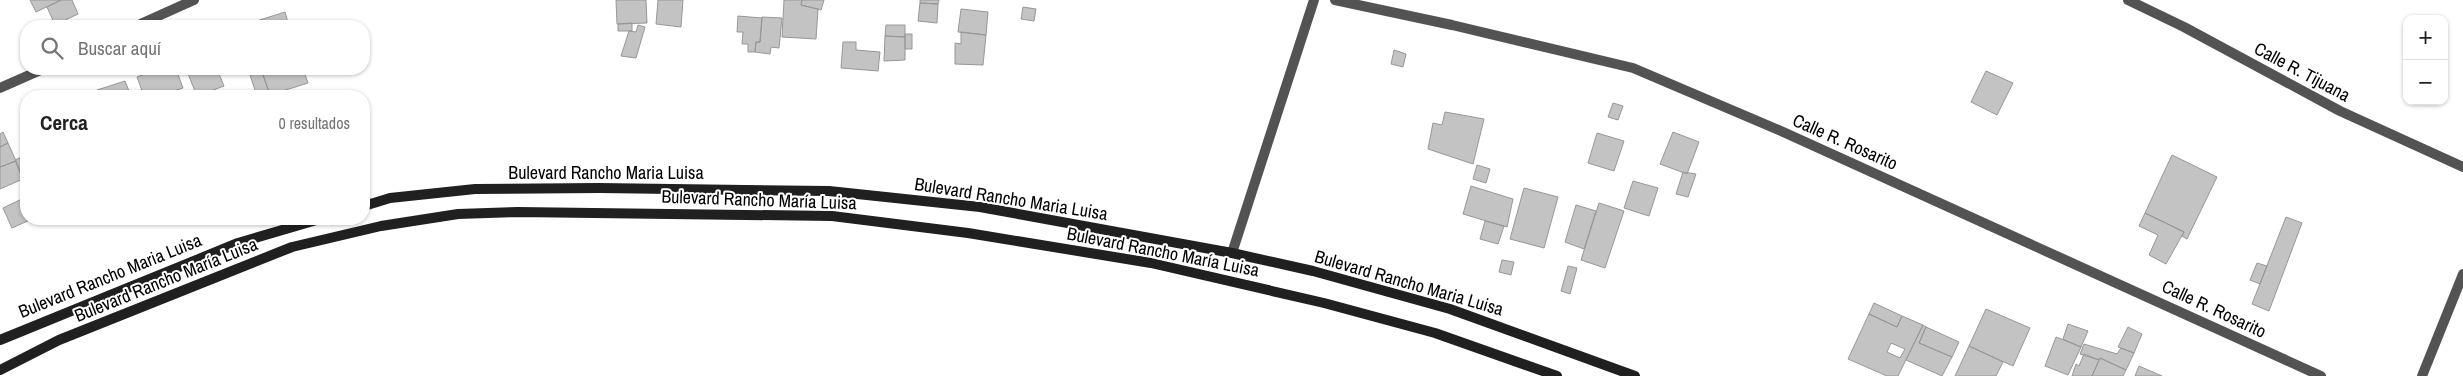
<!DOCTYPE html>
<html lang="es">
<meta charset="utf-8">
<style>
body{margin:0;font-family:"Archivo Narrow",sans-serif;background:#f2f2f2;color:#202124}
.controls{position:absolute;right:15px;top:15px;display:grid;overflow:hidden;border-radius:10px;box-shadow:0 1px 4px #0004}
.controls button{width:45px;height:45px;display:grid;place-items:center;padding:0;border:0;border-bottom:1px solid #e0e0e0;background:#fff;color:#202124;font:25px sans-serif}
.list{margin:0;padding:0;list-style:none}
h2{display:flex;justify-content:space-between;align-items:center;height:65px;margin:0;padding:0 20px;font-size:21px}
h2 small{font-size:16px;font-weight:400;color:#757577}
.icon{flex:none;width:28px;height:28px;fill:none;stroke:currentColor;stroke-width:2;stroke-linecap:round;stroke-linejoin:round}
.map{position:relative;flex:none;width:2463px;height:376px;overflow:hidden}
.search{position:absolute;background:#fff;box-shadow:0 1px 4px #0004;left:20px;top:20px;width:350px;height:55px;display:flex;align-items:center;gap:12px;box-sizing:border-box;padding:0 18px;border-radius:20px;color:#757577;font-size:19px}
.panel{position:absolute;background:#fff;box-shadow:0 1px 4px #0004;left:20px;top:90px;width:350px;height:135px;border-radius:20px}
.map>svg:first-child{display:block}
.building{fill:#c3c3c3;stroke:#979797;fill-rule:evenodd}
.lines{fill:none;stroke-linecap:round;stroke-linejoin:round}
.street{stroke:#535353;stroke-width:10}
.secondary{stroke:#202020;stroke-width:10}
.labels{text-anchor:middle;stroke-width:4;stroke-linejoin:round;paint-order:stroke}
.street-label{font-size:18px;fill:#000;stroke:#fff}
</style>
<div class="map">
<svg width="2463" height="376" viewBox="0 0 2463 376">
<rect width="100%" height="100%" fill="#fff"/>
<path class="building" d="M 30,0 L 61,0 L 36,12 Z
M 61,0 L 72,0 L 78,14 L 55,25 L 47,7 Z
M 616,0 L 646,0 L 647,23 L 617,24 Z
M 658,0 L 683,0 L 681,27 L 656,24 Z
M 784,0 L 802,0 L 801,5 L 818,9 L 816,39 L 782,37 Z
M 802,0 L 824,0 L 821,10 L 801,5 Z
M 920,0 L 939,0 L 938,4 L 920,3 Z
M 920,3 L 938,4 L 937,23 L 918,21 Z
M 1023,7 L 1036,9 L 1034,21 L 1021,19 Z
M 961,9 L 988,12 L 986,35 L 958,32 Z
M 285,12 L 289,26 L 247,26 L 247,24 Z
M 738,16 L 762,18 L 760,42 L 756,42 L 755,52 L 748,52 L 748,44 L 742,44 L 743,32 L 737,32 Z
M 762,17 L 782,18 L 779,48 L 771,47 L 770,54 L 755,52 L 756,42 L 760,42 Z
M 632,23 L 632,31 L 618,31 L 618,24 Z
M 638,25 L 645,27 L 636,58 L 621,56 L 629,31 L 636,32 Z
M 886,25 L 905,25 L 905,37 L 885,36 Z
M 961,32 L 986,35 L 983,65 L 955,64 L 955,43 L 961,44 Z
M 905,34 L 912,34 L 912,49 L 905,49 Z
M 885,36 L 905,37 L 905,60 L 884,61 Z
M 843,42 L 856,42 L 856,50 L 880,52 L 878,71 L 841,68 Z
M 1394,50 L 1406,54 L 1403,67 L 1391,64 Z
M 158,69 L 176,69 L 183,88 L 174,91 L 176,96 L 144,96 L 137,77 Z
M 186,69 L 217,69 L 224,86 L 197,96 Z
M 248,69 L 261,69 L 270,95 L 257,96 Z
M 261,69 L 303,69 L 308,83 L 270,95 Z
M 1986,71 L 2013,83 L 1997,115 L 1971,102 Z
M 125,81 L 131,96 L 99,96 L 97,90 Z
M 1613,103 L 1623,106 L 1618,120 L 1608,117 Z
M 1445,112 L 1484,119 L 1473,164 L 1428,149 L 1433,123 L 1442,125 Z
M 3,132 L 8,143 L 0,147 L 0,134 Z
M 1673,132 L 1699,142 L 1687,174 L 1660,164 Z
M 1597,133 L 1624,141 L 1614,171 L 1588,163 Z
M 8,143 L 16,161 L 0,167 L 0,147 Z
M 26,155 L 26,185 L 25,185 L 15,160 Z
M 2172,155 L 2217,177 L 2187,239 L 2182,236 L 2184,232 L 2145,213 Z
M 16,161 L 23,179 L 0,189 L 0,167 Z
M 1477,165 L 1490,169 L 1486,183 L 1473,179 Z
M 1683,172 L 1696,174 L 1688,197 L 1676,194 Z
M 1633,181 L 1658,188 L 1649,216 L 1624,208 Z
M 1471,186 L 1513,199 L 1507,227 L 1463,214 Z
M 1524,188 L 1558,197 L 1544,248 L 1510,239 Z
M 26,197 L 26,219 L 32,219 L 12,228 L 3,208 Z
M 1599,203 L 1624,211 L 1605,268 L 1581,260 Z
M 1576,205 L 1596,211 L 1584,249 L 1565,242 Z
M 2145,213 L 2184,232 L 2166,264 L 2149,255 L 2158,235 L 2139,226 Z
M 2286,217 L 2302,223 L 2269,311 L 2252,304 Z
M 1485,221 L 1504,226 L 1498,244 L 1480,239 Z
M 1502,260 L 1514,262 L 1511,275 L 1499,272 Z
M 2257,263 L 2267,266 L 2260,284 L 2250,280 Z
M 1568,266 L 1577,268 L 1570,294 L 1561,291 Z
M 1874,303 L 1902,316 L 1897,327 L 1869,314 Z
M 1986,309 L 2030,328 L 2013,366 L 1969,346 Z
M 1869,314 L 1897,327 L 1902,316 L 1923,325 L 1898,376 L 1887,376 L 1848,359 ZM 1891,343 L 1905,349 L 1900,358 L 1887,352 Z
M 2068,324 L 2088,331 L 2081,347 L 2063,339 Z
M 1923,325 L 1926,327 L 1919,343 L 1952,357 L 1942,376 L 1906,360 Z
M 1926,327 L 1959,342 L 1952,357 L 1919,343 Z
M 2128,327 L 2142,334 L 2134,353 L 2118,347 Z
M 2056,337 L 2081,347 L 2068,375 L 2045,366 Z
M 2084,344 L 2117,354 L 2121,348 L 2134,353 L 2126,370 L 2100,358 L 2099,360 L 2080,354 Z
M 1969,346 L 2003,362 L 1996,376 L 1955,376 Z
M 2084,354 L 2099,360 L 2092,376 L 2072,376 L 2076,364 L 2079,366 Z
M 2100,358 L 2126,370 L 2123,376 L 2092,376 Z
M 2139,366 L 2162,376 L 2135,376 Z"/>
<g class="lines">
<path class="street" d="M 1335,0 L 1452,25 L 1633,68 L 1781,131 L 2321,376
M 2128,0 L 2184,27 L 2340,111 L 2463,167
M 136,26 L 194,0
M 0,88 L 43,69
M 1232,253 L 1314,0
M 2422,376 L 2463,274"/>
<path class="secondary" d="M 364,206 L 390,198 L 475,189 L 599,188 L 829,191 L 980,207 L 1232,253 L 1313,271 L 1450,309 L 1635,376
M 0,340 L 238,243 L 320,219
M 0,370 L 59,340 L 292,247 L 381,226 L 458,214 L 518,212 L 832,216 L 968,233 L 1151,263 L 1324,303 L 1435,333 L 1557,376"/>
</g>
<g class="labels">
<g class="street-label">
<text transform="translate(2302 72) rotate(28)" y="6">Calle R. Tijuana</text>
<text transform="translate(1845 142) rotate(24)" y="6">Calle R. Rosarito</text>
<text x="606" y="179">Bulevard Rancho Maria Luisa</text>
<text transform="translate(1011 199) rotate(9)" y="6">Bulevard Rancho Maria Luisa</text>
<text transform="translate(759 200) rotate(2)" y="6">Bulevard Rancho María Luisa</text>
<text transform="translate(1163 252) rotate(11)" y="6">Bulevard Rancho María Luisa</text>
<text transform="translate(110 276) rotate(-22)" y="6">Bulevard Rancho Maria Luisa</text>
<text transform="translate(166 280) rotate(-22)" y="6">Bulevard Rancho María Luisa</text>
<text transform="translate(1409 283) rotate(16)" y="6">Bulevard Rancho Maria Luisa</text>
<text transform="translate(2214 309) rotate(25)" y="6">Calle R. Rosarito</text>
</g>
</g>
</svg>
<div class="controls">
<button>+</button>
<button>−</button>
</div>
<div class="search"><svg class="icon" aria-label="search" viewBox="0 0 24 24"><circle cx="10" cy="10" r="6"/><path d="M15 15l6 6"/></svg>Buscar aquí</div>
<section class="panel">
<h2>Cerca<small>0 resultados</small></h2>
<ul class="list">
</ul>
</section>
</div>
